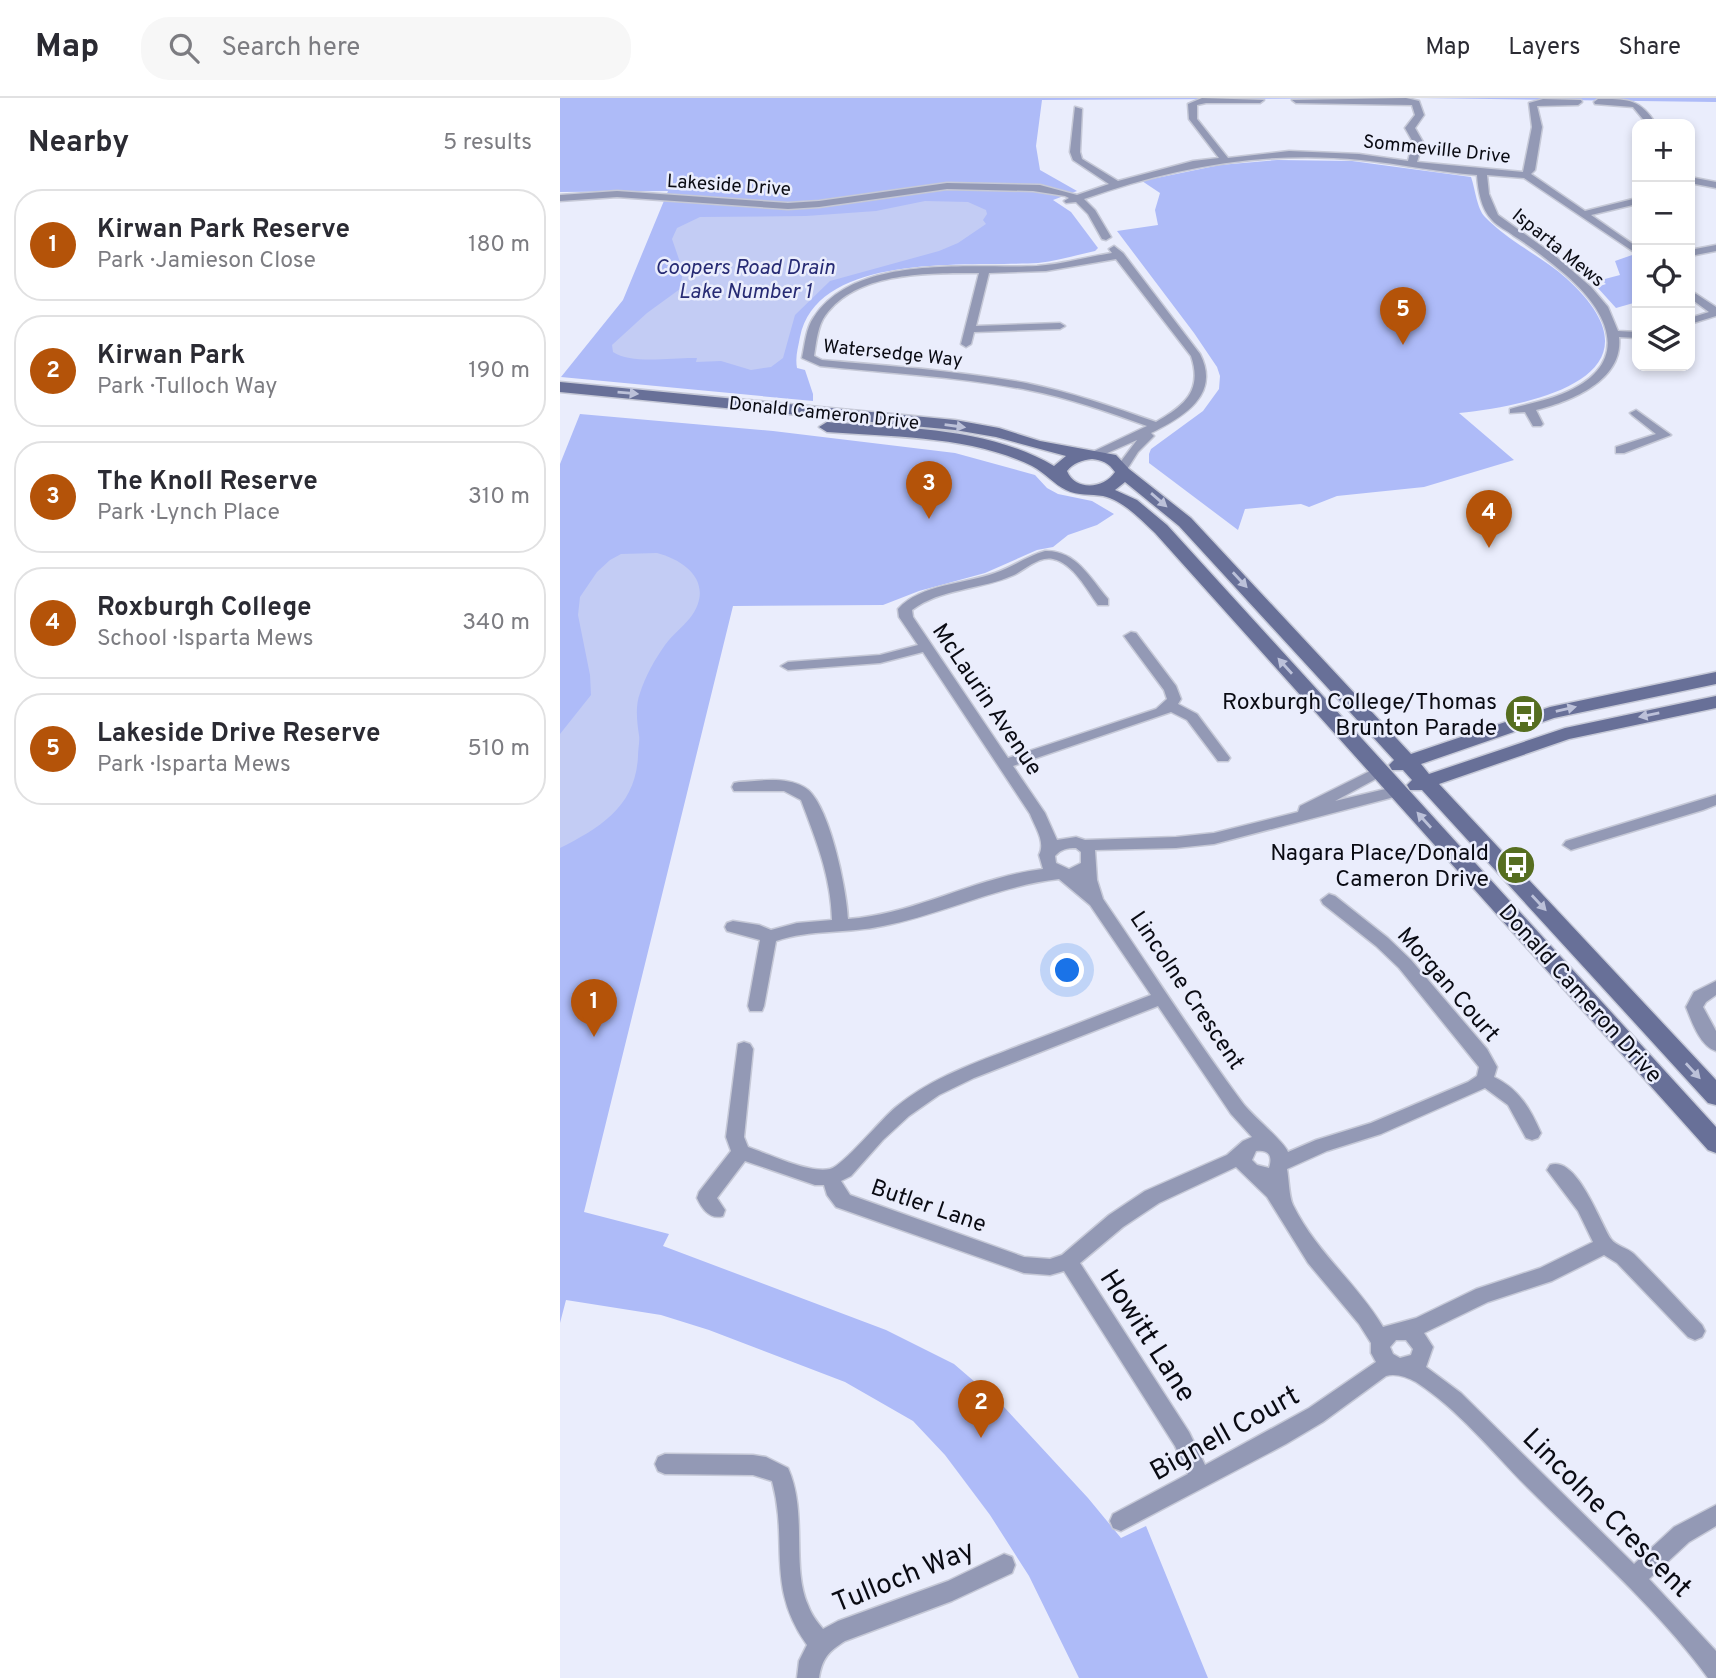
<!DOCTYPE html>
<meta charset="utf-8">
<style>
body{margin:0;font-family:Overpass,sans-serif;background:#f7f7f7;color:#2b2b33}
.controls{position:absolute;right:21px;top:21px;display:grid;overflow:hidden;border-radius:14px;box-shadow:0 4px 10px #0003}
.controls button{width:63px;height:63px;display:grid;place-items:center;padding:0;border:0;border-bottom:2px solid #e1e1e2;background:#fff;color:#2b2b33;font:35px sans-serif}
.you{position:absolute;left:508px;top:873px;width:24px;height:24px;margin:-18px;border:5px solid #fff;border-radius:50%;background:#1a73e8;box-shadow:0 0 0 10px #1a73e833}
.badge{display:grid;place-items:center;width:46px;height:46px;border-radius:50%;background:#b45309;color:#fff;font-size:23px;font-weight:700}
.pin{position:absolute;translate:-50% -58px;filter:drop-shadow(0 2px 4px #0008)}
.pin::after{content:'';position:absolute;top:37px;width:24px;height:21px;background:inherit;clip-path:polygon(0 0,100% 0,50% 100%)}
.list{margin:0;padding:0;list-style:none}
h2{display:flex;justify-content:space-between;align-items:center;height:91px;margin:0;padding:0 28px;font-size:30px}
h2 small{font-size:23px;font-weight:400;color:#7c7c81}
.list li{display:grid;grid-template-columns:46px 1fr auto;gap:21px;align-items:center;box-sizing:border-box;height:112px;margin:0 14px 14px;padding:0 14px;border:2px solid #e1e1e2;border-radius:28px}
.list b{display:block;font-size:26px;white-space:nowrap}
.list p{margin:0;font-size:23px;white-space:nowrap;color:#7c7c81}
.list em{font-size:23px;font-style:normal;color:#7c7c81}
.icon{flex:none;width:38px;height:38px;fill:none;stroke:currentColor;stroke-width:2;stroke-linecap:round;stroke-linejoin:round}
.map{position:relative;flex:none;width:1156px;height:1580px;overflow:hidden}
header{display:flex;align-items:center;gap:42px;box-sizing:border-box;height:98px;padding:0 35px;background:#fff;border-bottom:2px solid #e1e1e2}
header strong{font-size:33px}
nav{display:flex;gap:38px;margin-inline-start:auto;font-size:24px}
.search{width:490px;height:63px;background:#f7f7f7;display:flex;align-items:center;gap:18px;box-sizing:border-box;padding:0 24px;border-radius:28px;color:#7c7c81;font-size:26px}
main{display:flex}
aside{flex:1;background:#fff}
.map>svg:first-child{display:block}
.green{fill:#aebbf8}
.water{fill:#c3ccf4}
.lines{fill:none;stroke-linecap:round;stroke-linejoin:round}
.street-casing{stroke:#c6c9d7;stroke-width:3}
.secondary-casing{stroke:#c6c9d7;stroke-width:3}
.street{fill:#9399b5;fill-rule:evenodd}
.secondary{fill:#687098;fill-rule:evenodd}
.oneway{fill:#bcc1d9}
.labels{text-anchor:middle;stroke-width:5;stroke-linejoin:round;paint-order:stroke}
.far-street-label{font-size:19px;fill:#0a0b13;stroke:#eaedfc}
.far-water-label{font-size:21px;font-style:italic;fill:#272b74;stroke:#eaedfc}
.street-label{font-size:23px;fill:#0a0b13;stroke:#eaedfc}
.poi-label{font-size:23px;fill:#0a0b13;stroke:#eaedfc;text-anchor:end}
.near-street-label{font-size:28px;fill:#0a0b13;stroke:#eaedfc}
</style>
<header>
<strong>Map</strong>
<div class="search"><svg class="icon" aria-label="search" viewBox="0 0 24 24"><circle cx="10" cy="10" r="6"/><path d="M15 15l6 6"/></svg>Search here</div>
<nav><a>Map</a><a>Layers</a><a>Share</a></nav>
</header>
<main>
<aside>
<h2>Nearby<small>5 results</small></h2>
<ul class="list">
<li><span class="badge">1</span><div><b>Kirwan Park Reserve</b><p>Park · Jamieson Close</p></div><em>180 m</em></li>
<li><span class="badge">2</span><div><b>Kirwan Park</b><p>Park · Tulloch Way</p></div><em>190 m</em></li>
<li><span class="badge">3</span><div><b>The Knoll Reserve</b><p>Park · Lynch Place</p></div><em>310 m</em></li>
<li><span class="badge">4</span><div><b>Roxburgh College</b><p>School · Isparta Mews</p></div><em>340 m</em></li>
<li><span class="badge">5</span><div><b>Lakeside Drive Reserve</b><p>Park · Isparta Mews</p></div><em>510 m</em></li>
</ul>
</aside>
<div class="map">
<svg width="1156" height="1580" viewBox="0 0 1156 1580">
<rect width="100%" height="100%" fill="#eaedfc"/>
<path class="green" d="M 0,0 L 1156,0 L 1156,4 L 859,0 L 482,2 L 476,48 L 480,72 L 517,93 L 493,102 L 511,114 L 538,150 L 535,153 C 516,157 497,163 478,165 C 413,169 258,152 240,239 C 238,250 235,259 237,270 L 245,272 L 253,296 L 253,303 L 1,279 L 63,202 L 108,93 L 0,94 Z
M 717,62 L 792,63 L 911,79 C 915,90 917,111 925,119 C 948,143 981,158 1006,180 C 1112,276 977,307 899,315 L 954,362 L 864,389 L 777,398 L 749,409 L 741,406 L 685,411 L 678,432 L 589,365 L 589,356 L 591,351 L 643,313 L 659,291 L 660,278 L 657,269 L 634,235 L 557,133 L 598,127 L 595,112 L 600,95 L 582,83 L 660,67 Z
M 1075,156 L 1077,204 L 1056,210 L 1037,189 L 1046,186 L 1041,182 L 1060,177 L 1055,163 Z
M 20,316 L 213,333 L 395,355 L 475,377 L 487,390 L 498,396 L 532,403 L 554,416 L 537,427 L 508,437 L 493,449 L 477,452 L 425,475 L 359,493 L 323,507 L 173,508 L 24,1114 L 109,1136 L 103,1148 L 326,1232 L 394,1266 L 444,1309 L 528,1400 L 561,1440 L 586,1428 L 648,1580 L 519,1580 L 469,1478 L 430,1417 L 385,1357 L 353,1323 L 285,1284 L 149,1232 L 101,1217 L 6,1202 L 0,1225 L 0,366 Z"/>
<path class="water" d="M 365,103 L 408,104 L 426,112 L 427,116 L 423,122 L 426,126 L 398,145 L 379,153 L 270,183 L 235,217 L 223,260 L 211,269 L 191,272 L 161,263 L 136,264 L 137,260 C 115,259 72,267 53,254 L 52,247 L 87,215 L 120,191 L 123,173 L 112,141 L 117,130 L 140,119 L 246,118 L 316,113 Z
M 97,455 C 128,463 155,487 130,520 C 122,530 112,537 105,547 C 95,561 85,579 80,595 C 75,608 77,624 79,637 C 80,643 78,651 78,658 C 76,708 40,730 0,750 L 0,636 L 31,597 L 30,577 L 18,517 L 20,499 L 37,474 L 50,462 L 61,456 Z"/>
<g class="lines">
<g class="street-casing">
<path id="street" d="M 642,0 L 704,2 L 700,5 L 646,5 L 637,7 L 637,21 L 668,60 L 729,53 L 799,56 L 848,63 L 853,44 L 845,30 L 855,17 L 852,7 L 736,5 L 732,2 L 846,0 L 859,3 L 864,17 L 855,30 L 863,44 L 857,64 L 963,74 L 972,29 L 969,5 L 983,1 L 1021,2 L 1022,4 L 1018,7 L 977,8 L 982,29 L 975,72 L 971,76 L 1025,113 L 1077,100 L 1077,106 L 1031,117 L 1077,149 L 1077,156 L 964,80 L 927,77 L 929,96 L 938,117 L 994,157 L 1031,189 L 1048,209 L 1058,233 L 1077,234 L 1077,240 L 1059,239 C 1064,283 1009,304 976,312 L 983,326 L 981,328 L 973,328 L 965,314 L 950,315 L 950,311 C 967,306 985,303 1002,296 C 1072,267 1052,217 1006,177 C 989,163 972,149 954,138 C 947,132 938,129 932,122 C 921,111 918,92 917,77 C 878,74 840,66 801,62 C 706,52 614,69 524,101 L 535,112 L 551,139 L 546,142 L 542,141 L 528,116 L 516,104 L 506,105 L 504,103 L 509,100 L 505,98 L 473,93 L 387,91 L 259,109 L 228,111 L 57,99 L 0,103 L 0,97 L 57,93 L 228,105 L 259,103 L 387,85 L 480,87 L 517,97 L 549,86 L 513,62 L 510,54 L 515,9 L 522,11 L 520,54 L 522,61 L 558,83 L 633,63 L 659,60 L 629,21 L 628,6 Z
M 1038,1 C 1066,1 1080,0 1096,26 L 1087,26 L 1073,9 L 1035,6 L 1034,4 Z
M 1130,79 L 1156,84 L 1156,90 L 1130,85 Z
M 1156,147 L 1156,153 L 1130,158 L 1130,152 Z
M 554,148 L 563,155 L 640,256 C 661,297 623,319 591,335 L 594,338 L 578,354 L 566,373 L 562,374 L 556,370 L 577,342 L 536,360 L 532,361 L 526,357 L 587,328 C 548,314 509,300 468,292 C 400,279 329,275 260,268 L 242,260 C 245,246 246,230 254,219 C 296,155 411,171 477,168 C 503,166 527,159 552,155 L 549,151 ZM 556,161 L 631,258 C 643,293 624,308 596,324 C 553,309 510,294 466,285 C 399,273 330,268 262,262 L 254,258 C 256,246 257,232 263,221 C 293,173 369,175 419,175 L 401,246 L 406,249 L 411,246 L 414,234 L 500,231 L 505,228 L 500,225 L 416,228 L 429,175 L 486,173 Z
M 1130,192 L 1156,209 L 1156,218 L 1130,226 L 1130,220 L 1149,214 L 1130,200 Z
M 1076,312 L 1111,337 L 1064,355 L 1056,355 L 1056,349 L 1096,336 L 1072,317 L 1070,315 Z
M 485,453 C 516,452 530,480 548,501 L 548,507 L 538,507 C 527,492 513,465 493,461 C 479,458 466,471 454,477 C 421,492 381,490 352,512 L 353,519 L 448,660 L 596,611 L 607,601 L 604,592 L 564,538 L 571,534 L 576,535 L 616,588 L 621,601 L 618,606 L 637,616 L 670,660 L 668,663 L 658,663 L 627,622 L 611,614 L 453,668 L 485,715 L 497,742 L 516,739 L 525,742 L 616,739 L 654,735 L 738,714 L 740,708 L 820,668 L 825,670 L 827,673 L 825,676 L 775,703 L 838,688 L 845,693 L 838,698 L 654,746 L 616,750 L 535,752 L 537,782 L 543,801 C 589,868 633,938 682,1004 C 692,1018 723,1042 728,1054 L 756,1042 L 811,1025 L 908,984 L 917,978 L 919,969 L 839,870 L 816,848 L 763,806 L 761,802 L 769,796 L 775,798 L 828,840 L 851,862 L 927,951 L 937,969 L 934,979 C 959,991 970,1010 981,1035 L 978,1040 L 972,1042 L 966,1040 L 948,1007 L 925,990 L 821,1036 L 767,1053 L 727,1071 C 729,1082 729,1099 733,1107 C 756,1154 797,1185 823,1229 L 856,1220 L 916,1191 L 980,1170 L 1033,1144 L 1018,1113 L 987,1072 L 990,1067 C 1017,1057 1040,1125 1051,1141 C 1056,1148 1068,1150 1074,1156 C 1097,1179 1119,1203 1142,1227 L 1145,1233 L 1142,1239 L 1135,1242 L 1128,1239 L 1057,1165 L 1044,1157 L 992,1183 L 928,1204 L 864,1235 L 873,1249 L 866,1269 L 901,1295 L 1074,1466 L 1114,1429 L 1156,1407 L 1156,1428 L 1129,1444 L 1089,1481 L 1156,1553 L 1156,1580 L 1148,1580 C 1099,1512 1028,1450 968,1390 C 933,1355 898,1311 856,1284 C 847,1279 835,1275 826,1278 L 763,1324 L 726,1346 L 561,1433 L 553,1430 L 550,1423 L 553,1416 L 628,1376 L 615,1348 L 504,1173 L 490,1177 L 464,1175 L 276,1109 L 267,1097 L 264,1087 L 255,1087 L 185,1063 L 157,1100 L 165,1112 L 163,1118 C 150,1122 142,1111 137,1100 L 139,1094 L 171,1053 L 166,1039 L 178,946 L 184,944 L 190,946 L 193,951 L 184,1039 L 188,1049 C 208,1056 250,1076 270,1071 C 283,1068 322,1020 336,1009 C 372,979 417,964 461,947 C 504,931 547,914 591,897 L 530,807 L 499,781 C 438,788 383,816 323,828 C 287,836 251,831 216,843 L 204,908 L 202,913 L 190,913 L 188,908 L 200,842 L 167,833 L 165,829 L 167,825 L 173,823 L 199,827 L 211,832 L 237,825 L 272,822 C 271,778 256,742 241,702 L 224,693 L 174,693 L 172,689 L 174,685 L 179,684 C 200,683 224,678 244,689 C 269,702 287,793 288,821 C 356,816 416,779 483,771 L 479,757 C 486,744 475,729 470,716 L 363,554 L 320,565 L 228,572 L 221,568 L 228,564 L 320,557 L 358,547 L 339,519 L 338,511 C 360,486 405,486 435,475 C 453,469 467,458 485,453 ZM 516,750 L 521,754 L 521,765 L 509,771 L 496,765 L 495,758 C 501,751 507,750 516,750 ZM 598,908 L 671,1016 L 692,1039 L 683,1043 L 667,1057 L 585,1093 L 549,1117 L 502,1157 L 490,1161 L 464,1159 L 290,1097 L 281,1083 L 291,1078 L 323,1042 L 349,1018 L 379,997 L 414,980 ZM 696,1053 C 709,1051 713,1058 709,1070 L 697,1067 L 692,1062 ZM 676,1069 L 707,1099 L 748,1165 L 799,1226 L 811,1245 L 811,1255 L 816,1264 L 749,1310 L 645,1367 L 629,1334 L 520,1165 L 563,1129 L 599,1105 ZM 836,1242 L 846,1242 L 853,1251 L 851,1257 L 840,1260 L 833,1256 L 830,1249 Z
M 1156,697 L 1156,707 L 1143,712 L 1011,752 L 1003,747 L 1006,743 Z
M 1156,883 L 1156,897 L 1146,904 L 1143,909 L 1156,933 L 1156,953 C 1140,948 1132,924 1126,909 L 1134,894 Z
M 105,1356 L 193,1357 L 206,1359 L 228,1370 C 248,1414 231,1469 248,1507 C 251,1516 257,1524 263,1531 L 278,1523 L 388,1483 L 444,1456 L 452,1459 L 455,1467 L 452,1475 L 392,1503 L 285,1543 C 269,1553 262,1560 259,1580 L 237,1580 L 239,1563 L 247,1547 C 205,1488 229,1445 212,1383 L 193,1377 L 105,1376 L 98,1373 L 95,1366 L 98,1359 Z"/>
</g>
<g class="secondary-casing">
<path id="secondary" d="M 0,284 L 395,322 L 439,330 L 480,343 L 556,357 L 569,371 L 631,420 L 851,656 L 990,609 L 1156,574 L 1156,586 L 994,620 L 861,666 L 869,676 L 1005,630 L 1156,598 L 1156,610 L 1009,641 L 879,686 L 1156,982 L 1156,1007 L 1148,1005 L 862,692 L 850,692 L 847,687 L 852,682 L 843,672 L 832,672 L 829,667 L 834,662 L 619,428 L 565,384 L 555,392 L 577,402 L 607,427 L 1156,1029 L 1156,1055 L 1148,1052 L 595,435 C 580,421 564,403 543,398 C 531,396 518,398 506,392 C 495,387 485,375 472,368 C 411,338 334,339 267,334 L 259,329 L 267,324 C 342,330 428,329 494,368 L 506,358 L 436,339 L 395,332 L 0,294 ZM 532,361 C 542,362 549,365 555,374 C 544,391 515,393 507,373 C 513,365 522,362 532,361 Z"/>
</g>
<use href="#street" class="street"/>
<use href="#secondary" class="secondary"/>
</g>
<defs><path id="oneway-solid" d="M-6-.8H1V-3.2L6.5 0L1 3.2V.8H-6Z" transform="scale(1.75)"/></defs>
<g class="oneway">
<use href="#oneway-solid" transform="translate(68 295) rotate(5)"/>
<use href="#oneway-solid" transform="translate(395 328) rotate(8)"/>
<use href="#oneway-solid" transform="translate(599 402) rotate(41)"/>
<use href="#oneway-solid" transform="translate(680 482) rotate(47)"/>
<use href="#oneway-solid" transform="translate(725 568) rotate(-132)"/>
<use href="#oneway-solid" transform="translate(1006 611) rotate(-13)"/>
<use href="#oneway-solid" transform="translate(1089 617) rotate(169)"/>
<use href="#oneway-solid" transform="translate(864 722) rotate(-132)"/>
<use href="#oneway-solid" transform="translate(979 805) rotate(47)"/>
<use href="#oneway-solid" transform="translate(1133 973) rotate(47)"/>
</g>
<defs>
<g id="bus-disc" transform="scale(2.0125)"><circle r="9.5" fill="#566e20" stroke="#eaedfc"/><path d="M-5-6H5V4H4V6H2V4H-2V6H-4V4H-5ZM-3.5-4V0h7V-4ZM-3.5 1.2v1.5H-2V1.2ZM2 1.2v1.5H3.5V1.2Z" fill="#fff"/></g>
</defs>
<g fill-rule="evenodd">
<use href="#bus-disc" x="964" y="616"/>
<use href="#bus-disc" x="956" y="767"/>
</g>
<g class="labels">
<g class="far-street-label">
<text transform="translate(877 50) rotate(6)" y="7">Sommeville Drive</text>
<text transform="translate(169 86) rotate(4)" y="7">Lakeside Drive</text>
<text transform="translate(999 149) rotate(39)" y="7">Isparta Mews</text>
<text transform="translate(333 254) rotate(6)" y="7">Watersedge Way</text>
<text transform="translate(264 314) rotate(6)" y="7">Donald Cameron Drive</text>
</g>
<g class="far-water-label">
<text x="185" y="176">Coopers Road Drain<tspan x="185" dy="24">Lake Number 1</tspan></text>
</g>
<g class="street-label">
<text transform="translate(428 601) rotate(56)" y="8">McLaurin Avenue</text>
<text transform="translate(889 886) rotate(49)" y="8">Morgan Court</text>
<text transform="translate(628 892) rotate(56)" y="8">Lincolne Crescent</text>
<text transform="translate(1021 895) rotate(48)" y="8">Donald Cameron Drive</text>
<text transform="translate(369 1107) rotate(19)" y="8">Butler Lane</text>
</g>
<g class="poi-label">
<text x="937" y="611">Roxburgh College/Thomas<tspan x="937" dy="26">Brunton Parade</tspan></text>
<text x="929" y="762">Nagara Place/Donald<tspan x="929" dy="26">Cameron Drive</tspan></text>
</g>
<g class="near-street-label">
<text transform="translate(589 1237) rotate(57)" y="10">Howitt Lane</text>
<text transform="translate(664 1334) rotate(-29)" y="10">Bignell Court</text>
<text transform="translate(1048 1414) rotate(45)" y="10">Lincolne Crescent</text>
<text transform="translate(343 1477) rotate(-22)" y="10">Tulloch Way</text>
</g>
</g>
</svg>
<div class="controls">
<button>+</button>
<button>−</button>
<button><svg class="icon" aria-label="locate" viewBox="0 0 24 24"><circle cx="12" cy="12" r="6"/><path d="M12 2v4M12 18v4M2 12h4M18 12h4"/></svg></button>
<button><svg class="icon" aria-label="layers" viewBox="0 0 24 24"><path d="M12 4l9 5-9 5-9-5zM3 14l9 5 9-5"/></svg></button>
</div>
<div class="you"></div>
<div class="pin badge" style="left:34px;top:939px">1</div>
<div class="pin badge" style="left:421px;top:1340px">2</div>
<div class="pin badge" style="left:369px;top:421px">3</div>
<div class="pin badge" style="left:929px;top:450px">4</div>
<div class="pin badge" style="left:843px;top:247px">5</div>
</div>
</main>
